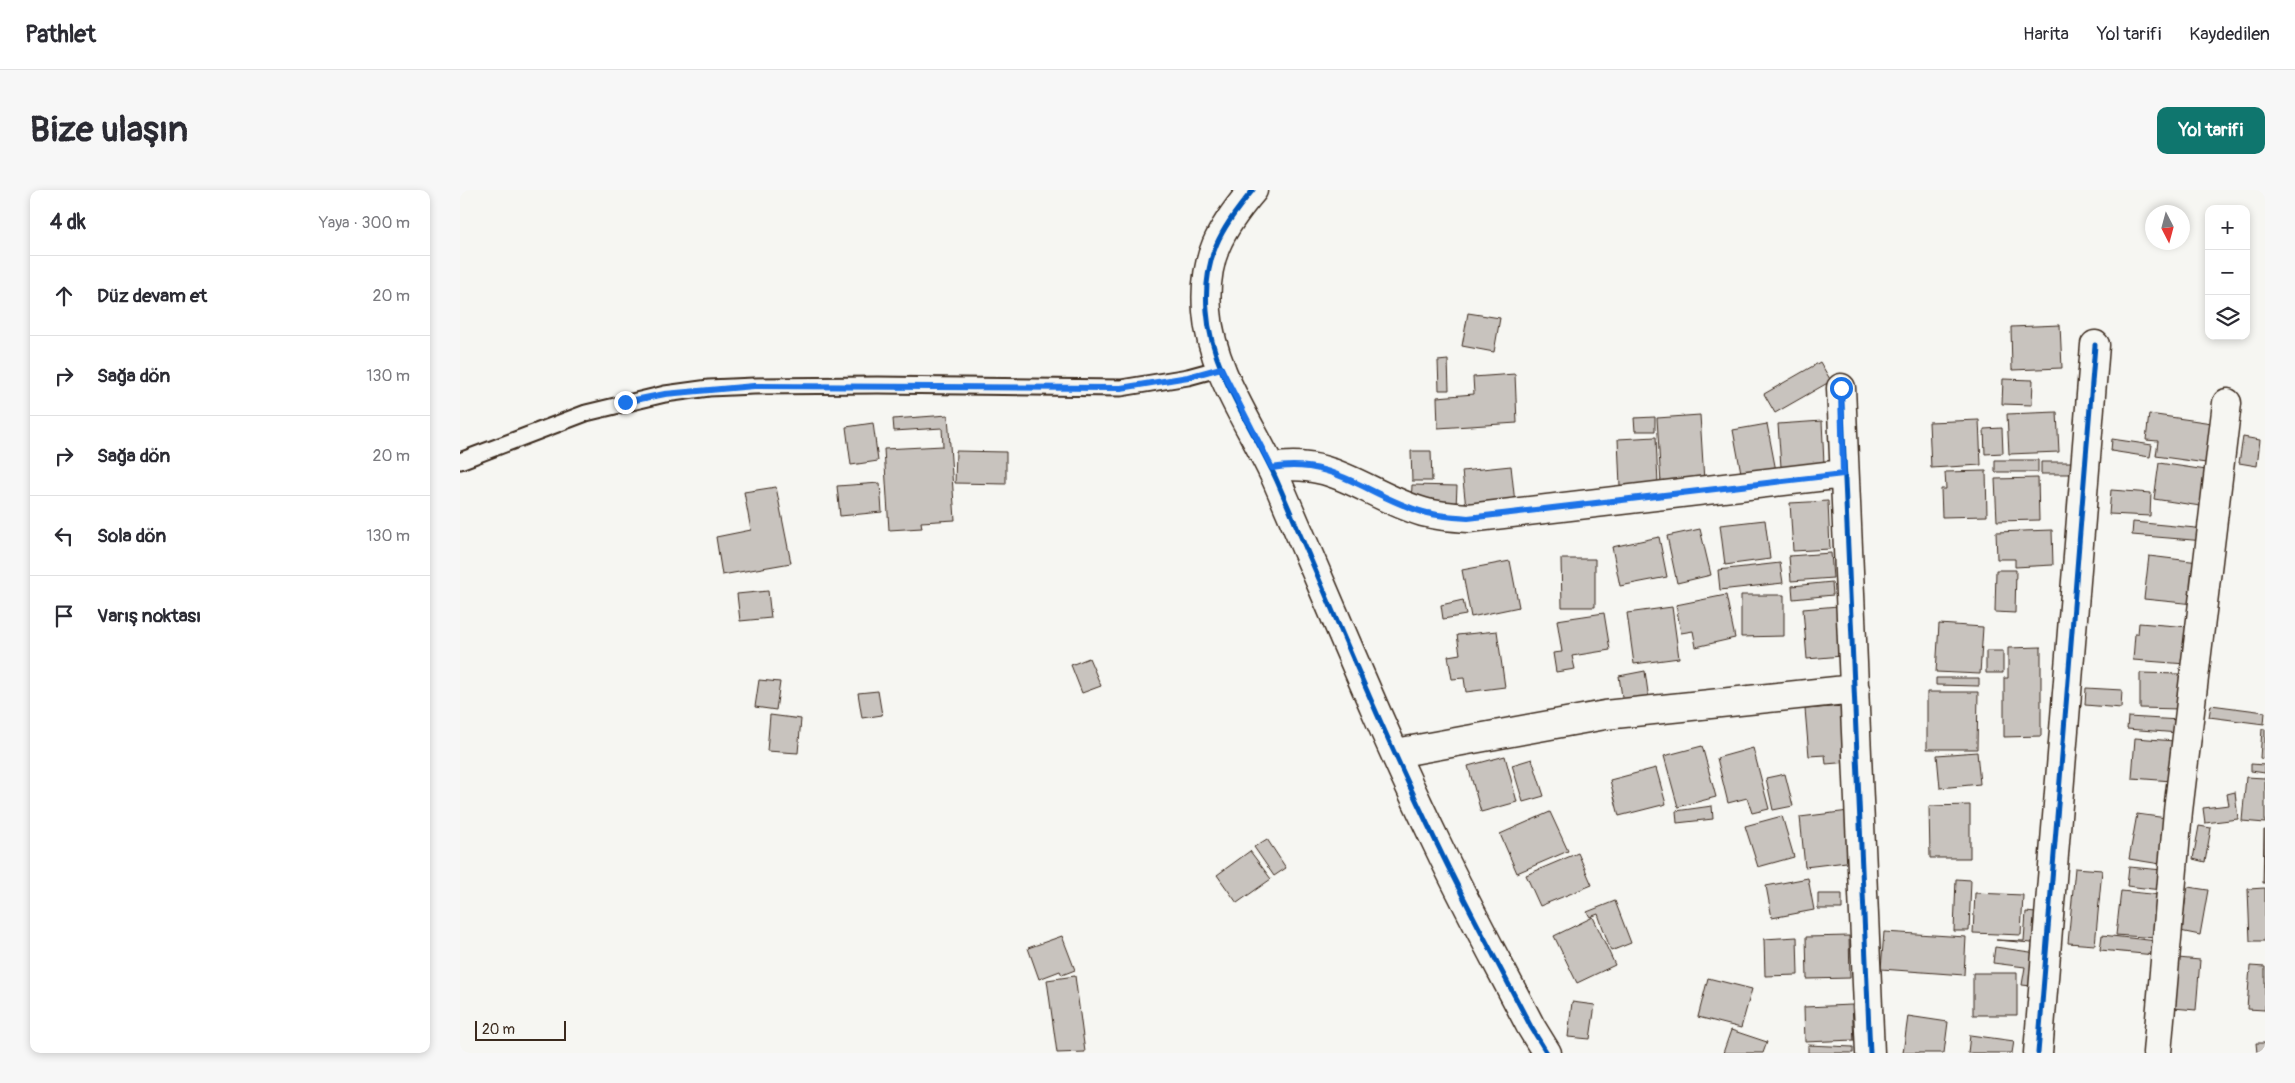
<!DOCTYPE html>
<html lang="tr">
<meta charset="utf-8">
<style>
body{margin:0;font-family:Pangolin,sans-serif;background:#f7f7f7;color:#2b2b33}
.controls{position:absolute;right:15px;top:15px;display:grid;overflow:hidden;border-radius:10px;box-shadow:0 2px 8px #0003}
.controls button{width:45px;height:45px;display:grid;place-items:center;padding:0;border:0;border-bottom:1px solid #e1e1e2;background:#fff;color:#2b2b33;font:25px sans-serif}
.compass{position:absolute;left:1685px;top:15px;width:45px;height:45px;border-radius:50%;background:#fff;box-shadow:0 2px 8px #0003;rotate:174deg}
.scale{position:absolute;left:15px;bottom:12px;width:91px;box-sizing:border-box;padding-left:5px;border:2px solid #3b2a1e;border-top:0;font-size:14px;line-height:18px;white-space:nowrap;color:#3b2a1e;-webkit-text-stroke:4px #f6f6f2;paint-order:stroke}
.stop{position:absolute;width:15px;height:15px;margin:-11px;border:4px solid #1a73e8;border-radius:50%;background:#fff}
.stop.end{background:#1a73e8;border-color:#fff;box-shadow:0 1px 5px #0008}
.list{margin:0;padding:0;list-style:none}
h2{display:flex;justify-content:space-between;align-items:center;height:65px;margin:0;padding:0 20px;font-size:21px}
h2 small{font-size:16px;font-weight:400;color:#7c7c81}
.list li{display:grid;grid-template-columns:32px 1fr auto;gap:15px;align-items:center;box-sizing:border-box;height:80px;padding:0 20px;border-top:1px solid #e1e1e2}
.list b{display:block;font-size:19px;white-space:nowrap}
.list em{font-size:16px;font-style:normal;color:#7c7c81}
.icon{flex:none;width:28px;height:28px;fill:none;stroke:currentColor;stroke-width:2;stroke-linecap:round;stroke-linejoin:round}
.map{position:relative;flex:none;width:1805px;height:863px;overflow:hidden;border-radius:10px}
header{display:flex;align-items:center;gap:30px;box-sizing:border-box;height:70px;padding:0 25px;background:#fff;border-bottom:1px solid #e1e1e2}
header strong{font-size:24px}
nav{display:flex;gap:28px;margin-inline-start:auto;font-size:18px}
.intro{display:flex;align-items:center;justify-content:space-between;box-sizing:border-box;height:120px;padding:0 30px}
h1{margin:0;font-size:35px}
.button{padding:12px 22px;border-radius:10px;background:#0f766e;color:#fff;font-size:18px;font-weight:700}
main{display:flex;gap:30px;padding:0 30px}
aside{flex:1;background:#fff;border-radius:10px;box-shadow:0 2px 8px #0003}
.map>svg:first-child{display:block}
.building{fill:#c8c3be;stroke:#3b2a1e}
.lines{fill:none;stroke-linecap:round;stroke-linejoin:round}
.service-casing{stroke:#3b2a1e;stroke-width:19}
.minor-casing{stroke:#3b2a1e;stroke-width:31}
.tertiary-casing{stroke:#3b2a1e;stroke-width:31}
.service{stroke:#f6f6f2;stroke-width:15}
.minor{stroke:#f6f6f2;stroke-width:28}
.tertiary{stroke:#f6f6f2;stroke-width:28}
.cycleway-casing{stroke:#f6f6f2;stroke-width:8}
.cycleway{stroke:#0057b8;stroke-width:5}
.route{stroke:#1a73e8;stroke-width:6}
</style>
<header>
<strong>Pathlet</strong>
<nav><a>Harita</a><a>Yol tarifi</a><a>Kaydedilen</a></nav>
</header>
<div class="intro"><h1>Bize ulaşın</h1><a class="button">Yol tarifi</a></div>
<main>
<aside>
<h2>4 dk<small>Yaya · 300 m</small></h2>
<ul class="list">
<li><svg class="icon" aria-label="ahead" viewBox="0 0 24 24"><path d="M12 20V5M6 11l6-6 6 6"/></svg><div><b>Düz devam et</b></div><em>20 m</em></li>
<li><svg class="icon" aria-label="right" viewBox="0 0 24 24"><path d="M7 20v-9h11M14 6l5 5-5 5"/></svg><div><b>Sağa dön</b></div><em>130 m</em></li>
<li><svg class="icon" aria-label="right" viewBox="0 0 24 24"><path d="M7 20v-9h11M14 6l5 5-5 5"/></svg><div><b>Sağa dön</b></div><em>20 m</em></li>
<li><svg class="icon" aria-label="left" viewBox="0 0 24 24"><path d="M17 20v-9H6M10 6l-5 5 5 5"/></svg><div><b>Sola dön</b></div><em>130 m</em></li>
<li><svg class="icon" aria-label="arrive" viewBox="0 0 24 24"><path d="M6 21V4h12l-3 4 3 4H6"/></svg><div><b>Varış noktası</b></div></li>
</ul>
</aside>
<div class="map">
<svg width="1805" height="863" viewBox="0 0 1805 863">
<rect width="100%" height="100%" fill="#f6f6f2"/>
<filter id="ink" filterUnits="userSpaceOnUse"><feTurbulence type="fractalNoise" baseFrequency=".02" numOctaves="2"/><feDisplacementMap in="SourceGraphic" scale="10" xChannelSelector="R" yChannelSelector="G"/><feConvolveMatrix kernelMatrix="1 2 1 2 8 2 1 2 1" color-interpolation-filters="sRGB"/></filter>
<g filter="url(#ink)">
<path class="building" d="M 1008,123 L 1040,128 L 1034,162 L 1002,156 Z
M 1600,135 L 1602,178 L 1552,180 L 1551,137 Z
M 988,170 L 989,200 L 979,200 L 978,171 Z
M 1360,172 L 1371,191 L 1315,223 L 1304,204 Z
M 1055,184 L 1057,233 L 978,238 L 977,207 L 1014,204 L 1013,187 Z
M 1543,189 L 1573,190 L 1572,215 L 1542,214 Z
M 1597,222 L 1599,262 L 1549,264 L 1547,224 Z
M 1689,224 L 1759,234 L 1753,274 L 1696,266 L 1698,251 L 1686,250 Z
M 488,225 L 495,330 L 461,332 L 462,338 L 429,340 L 424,259 L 483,256 L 482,238 L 434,241 L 433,229 Z
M 1240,225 L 1244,291 L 1201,294 L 1197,228 Z
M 1195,227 L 1195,241 L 1175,241 L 1174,228 Z
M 1519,230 L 1521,275 L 1471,278 L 1469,232 Z
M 1362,231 L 1364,274 L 1321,277 L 1318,234 Z
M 413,233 L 418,271 L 391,275 L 386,237 Z
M 1307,234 L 1316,281 L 1282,288 L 1273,240 Z
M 1542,238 L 1543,263 L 1525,264 L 1524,239 Z
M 1196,247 L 1198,295 L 1160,296 L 1158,249 Z
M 1783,247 L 1800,250 L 1797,276 L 1779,273 Z
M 1652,249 L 1692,255 L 1690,267 L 1651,261 Z
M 496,261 L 546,262 L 546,294 L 495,293 Z
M 951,261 L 971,261 L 972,291 L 952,291 Z
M 1535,270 L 1578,270 L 1578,282 L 1535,282 Z
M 1581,272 L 1623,272 L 1623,284 L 1581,284 Z
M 1699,273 L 1753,281 L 1747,317 L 1694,309 Z
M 1051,276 L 1055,313 L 1006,318 L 1002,281 Z
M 1526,281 L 1527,326 L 1482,327 L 1481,299 L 1486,299 L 1485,282 Z
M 1578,288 L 1579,330 L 1537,331 L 1535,289 Z
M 420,293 L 422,322 L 380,326 L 377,296 Z
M 952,295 L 997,296 L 996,317 L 951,316 Z
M 316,297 L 331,373 L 262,385 L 256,347 L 291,340 L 284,302 Z
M 1651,300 L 1691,303 L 1690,326 L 1649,324 Z
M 1368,311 L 1370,359 L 1333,361 L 1330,313 Z
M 1305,330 L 1310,369 L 1265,375 L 1260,335 Z
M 1673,332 L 1746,339 L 1745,351 L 1672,345 Z
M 1240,339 L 1251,385 L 1217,393 L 1207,346 Z
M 1592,340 L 1593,375 L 1555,377 L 1555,369 L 1537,369 L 1536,342 Z
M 1199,347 L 1207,387 L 1160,396 L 1152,357 Z
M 1371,363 L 1373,388 L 1331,391 L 1329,366 Z
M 1689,366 L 1739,372 L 1734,414 L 1684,409 Z
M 1101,369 L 1135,369 L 1135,417 L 1102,417 Z
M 1050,371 L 1059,417 L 1011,427 L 1002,380 Z
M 1320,373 L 1323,393 L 1260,400 L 1258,380 Z
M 1536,380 L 1556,380 L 1555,423 L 1535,422 Z
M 1372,392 L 1373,405 L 1333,409 L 1332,396 Z
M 308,401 L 311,428 L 280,431 L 277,404 Z
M 1266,405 L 1275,448 L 1236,457 L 1233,441 L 1221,443 L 1216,415 Z
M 1281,405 L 1324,405 L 1324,446 L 1281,447 Z
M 1003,410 L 1006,425 L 983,429 L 981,415 Z
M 1378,416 L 1382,466 L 1347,469 L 1343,419 Z
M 1212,417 L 1219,468 L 1174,474 L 1167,423 Z
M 1144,423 L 1150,460 L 1112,466 L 1115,479 L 1096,482 L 1093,463 L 1102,462 L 1097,430 Z
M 1679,433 L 1729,437 L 1726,474 L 1673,470 L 1675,444 L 1678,444 Z
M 1479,434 L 1523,437 L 1520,484 L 1476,482 Z
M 1037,441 L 1045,497 L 1006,502 L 1004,488 L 992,489 L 988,466 L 1000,464 L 997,445 Z
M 1581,457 L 1581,546 L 1544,547 L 1544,488 L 1548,488 L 1548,458 Z
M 1526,461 L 1543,461 L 1543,483 L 1526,483 Z
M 629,468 L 641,496 L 622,503 L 611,475 Z
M 1185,481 L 1189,510 L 1163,514 L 1159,486 Z
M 1680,483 L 1720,484 L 1720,519 L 1680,518 Z
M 1476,488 L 1519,488 L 1519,496 L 1476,495 Z
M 299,490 L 320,492 L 316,520 L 295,517 Z
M 1626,498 L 1662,500 L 1661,518 L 1625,515 Z
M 418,501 L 422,525 L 402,528 L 398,503 Z
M 1467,502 L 1518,502 L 1517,559 L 1467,559 Z
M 1751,515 L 1805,522 L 1804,534 L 1749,527 Z
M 1384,516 L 1389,572 L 1366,574 L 1365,565 L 1349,566 L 1345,519 Z
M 310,525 L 341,529 L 338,563 L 307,561 Z
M 1668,527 L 1720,530 L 1719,543 L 1667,539 Z
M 1802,539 L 1805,539 L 1805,569 L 1800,568 Z
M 1675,548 L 1715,551 L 1712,591 L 1672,588 Z
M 1242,556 L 1256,607 L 1218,617 L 1204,566 Z
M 1293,558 L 1309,619 L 1292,623 L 1287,608 L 1268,613 L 1257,568 Z
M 1517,562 L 1520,594 L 1480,598 L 1477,565 Z
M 1045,566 L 1057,612 L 1021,622 L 1008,576 Z
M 1072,569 L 1084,606 L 1063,612 L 1052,575 Z
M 1791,574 L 1805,575 L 1805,583 L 1791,581 Z
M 1196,578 L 1206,614 L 1159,626 L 1150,590 Z
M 1325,584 L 1333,616 L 1313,620 L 1306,588 Z
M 1786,587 L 1805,588 L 1805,633 L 1782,631 Z
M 1775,602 L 1778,629 L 1745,633 L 1743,618 L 1769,615 L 1767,604 Z
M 1510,615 L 1510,668 L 1470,668 L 1469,616 Z
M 1252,616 L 1253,629 L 1217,633 L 1216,621 Z
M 1389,621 L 1395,671 L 1345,677 L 1340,627 Z
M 1090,622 L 1108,661 L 1057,683 L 1040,644 Z
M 1677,624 L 1714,629 L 1707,675 L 1669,669 Z
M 1322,626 L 1334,667 L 1298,677 L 1285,636 Z
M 1739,636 L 1751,638 L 1745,672 L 1733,669 Z
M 1804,640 L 1805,640 L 1805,693 L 1803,693 Z
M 807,649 L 826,678 L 814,686 L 794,657 Z
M 790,661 L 811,689 L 777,713 L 757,685 Z
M 1118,663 L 1132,695 L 1080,716 L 1066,685 Z
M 1669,677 L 1703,680 L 1701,700 L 1667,696 Z
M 1615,678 L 1642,680 L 1635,755 L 1608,753 Z
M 1348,688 L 1354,720 L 1312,728 L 1306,696 Z
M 1496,689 L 1511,690 L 1509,741 L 1494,741 Z
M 1728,697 L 1748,700 L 1740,745 L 1720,741 Z
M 1805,698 L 1805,751 L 1790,751 L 1788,699 Z
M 1661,701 L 1701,705 L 1696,748 L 1656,745 Z
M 1515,703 L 1563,705 L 1561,745 L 1513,743 Z
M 1358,704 L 1382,704 L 1382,719 L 1358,719 Z
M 1155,711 L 1171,753 L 1151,761 L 1138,724 L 1130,727 L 1127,722 Z
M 1566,722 L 1585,724 L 1583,754 L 1536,750 L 1564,751 Z
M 1133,727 L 1155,775 L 1117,793 L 1094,746 Z
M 1424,742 L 1506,747 L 1504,785 L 1421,779 Z
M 1642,745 L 1697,751 L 1695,765 L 1640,760 Z
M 602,746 L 615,780 L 602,785 L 600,781 L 579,789 L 568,758 Z
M 1389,746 L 1390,788 L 1347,789 L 1346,747 Z
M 1337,747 L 1338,785 L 1305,786 L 1304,749 Z
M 1535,757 L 1584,764 L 1580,797 L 1562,795 L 1565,777 L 1533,773 Z
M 1718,768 L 1740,770 L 1736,820 L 1713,818 Z
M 1790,776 L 1805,777 L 1805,820 L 1787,819 Z
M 1513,783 L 1557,783 L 1557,825 L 1513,825 Z
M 615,786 L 625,862 L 597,863 L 587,790 Z
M 1248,788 L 1292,799 L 1281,838 L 1238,827 Z
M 1112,812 L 1135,815 L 1130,849 L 1108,847 Z
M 1392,815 L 1394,850 L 1345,852 L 1344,817 Z
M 1448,826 L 1488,832 L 1484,863 L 1443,863 Z
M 1271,840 L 1307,852 L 1303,863 L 1263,863 Z
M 1510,845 L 1554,851 L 1552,863 L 1508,863 Z
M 1796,853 L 1805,853 L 1805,863 L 1797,863 Z
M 1348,855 L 1393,857 L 1393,863 L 1348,863 Z"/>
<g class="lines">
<g class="service-casing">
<path id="service" d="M 0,271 L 126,223 L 205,204 L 249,198 L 294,196 L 418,195 L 661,198 L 728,187 L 761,178"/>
</g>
<g class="minor-casing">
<path id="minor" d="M 1381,198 L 1410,863
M 812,278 C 874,267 907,306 963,322 C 978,326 993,327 1009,328 L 1383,284
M 936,563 L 1145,525 L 1395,499
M 1578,863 L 1635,155
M 1697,863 L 1718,621 L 1767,213"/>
</g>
<g class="tertiary-casing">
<path id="tertiary" d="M 793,0 C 760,39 743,68 747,121 C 751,182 793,237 817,291 C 870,413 920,537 978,656 C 1007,717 1040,777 1071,837 L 1087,863"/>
</g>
<use href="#service" class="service"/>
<use href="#minor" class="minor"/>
<use href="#tertiary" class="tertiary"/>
<g class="cycleway-casing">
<path id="cycleway" d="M 793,0 C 760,39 743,68 747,121 C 751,182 793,237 817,291 C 870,413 920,537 978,656 C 1007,717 1040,777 1071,837 L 1087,863
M 1381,198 L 1410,863
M 1578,863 L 1635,155"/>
</g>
<use href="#cycleway" class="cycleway"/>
</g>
</g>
<g class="lines" filter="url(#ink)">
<path class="route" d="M 165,212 L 205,204 L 294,196 L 661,198 L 728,187 L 761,178 L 812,278 C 874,267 907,306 963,322 C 978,326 993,327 1008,328 L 1383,284 L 1381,198"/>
</g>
</svg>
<div class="controls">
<button>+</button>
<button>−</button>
<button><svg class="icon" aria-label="layers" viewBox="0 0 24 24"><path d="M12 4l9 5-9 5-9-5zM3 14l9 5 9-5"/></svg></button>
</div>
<svg class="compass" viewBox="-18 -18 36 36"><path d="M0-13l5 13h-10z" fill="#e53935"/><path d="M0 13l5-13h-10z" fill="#7c7c81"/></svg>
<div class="scale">20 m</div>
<div class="stop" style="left:1381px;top:198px"></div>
<div class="stop end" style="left:165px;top:212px"></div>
</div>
</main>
